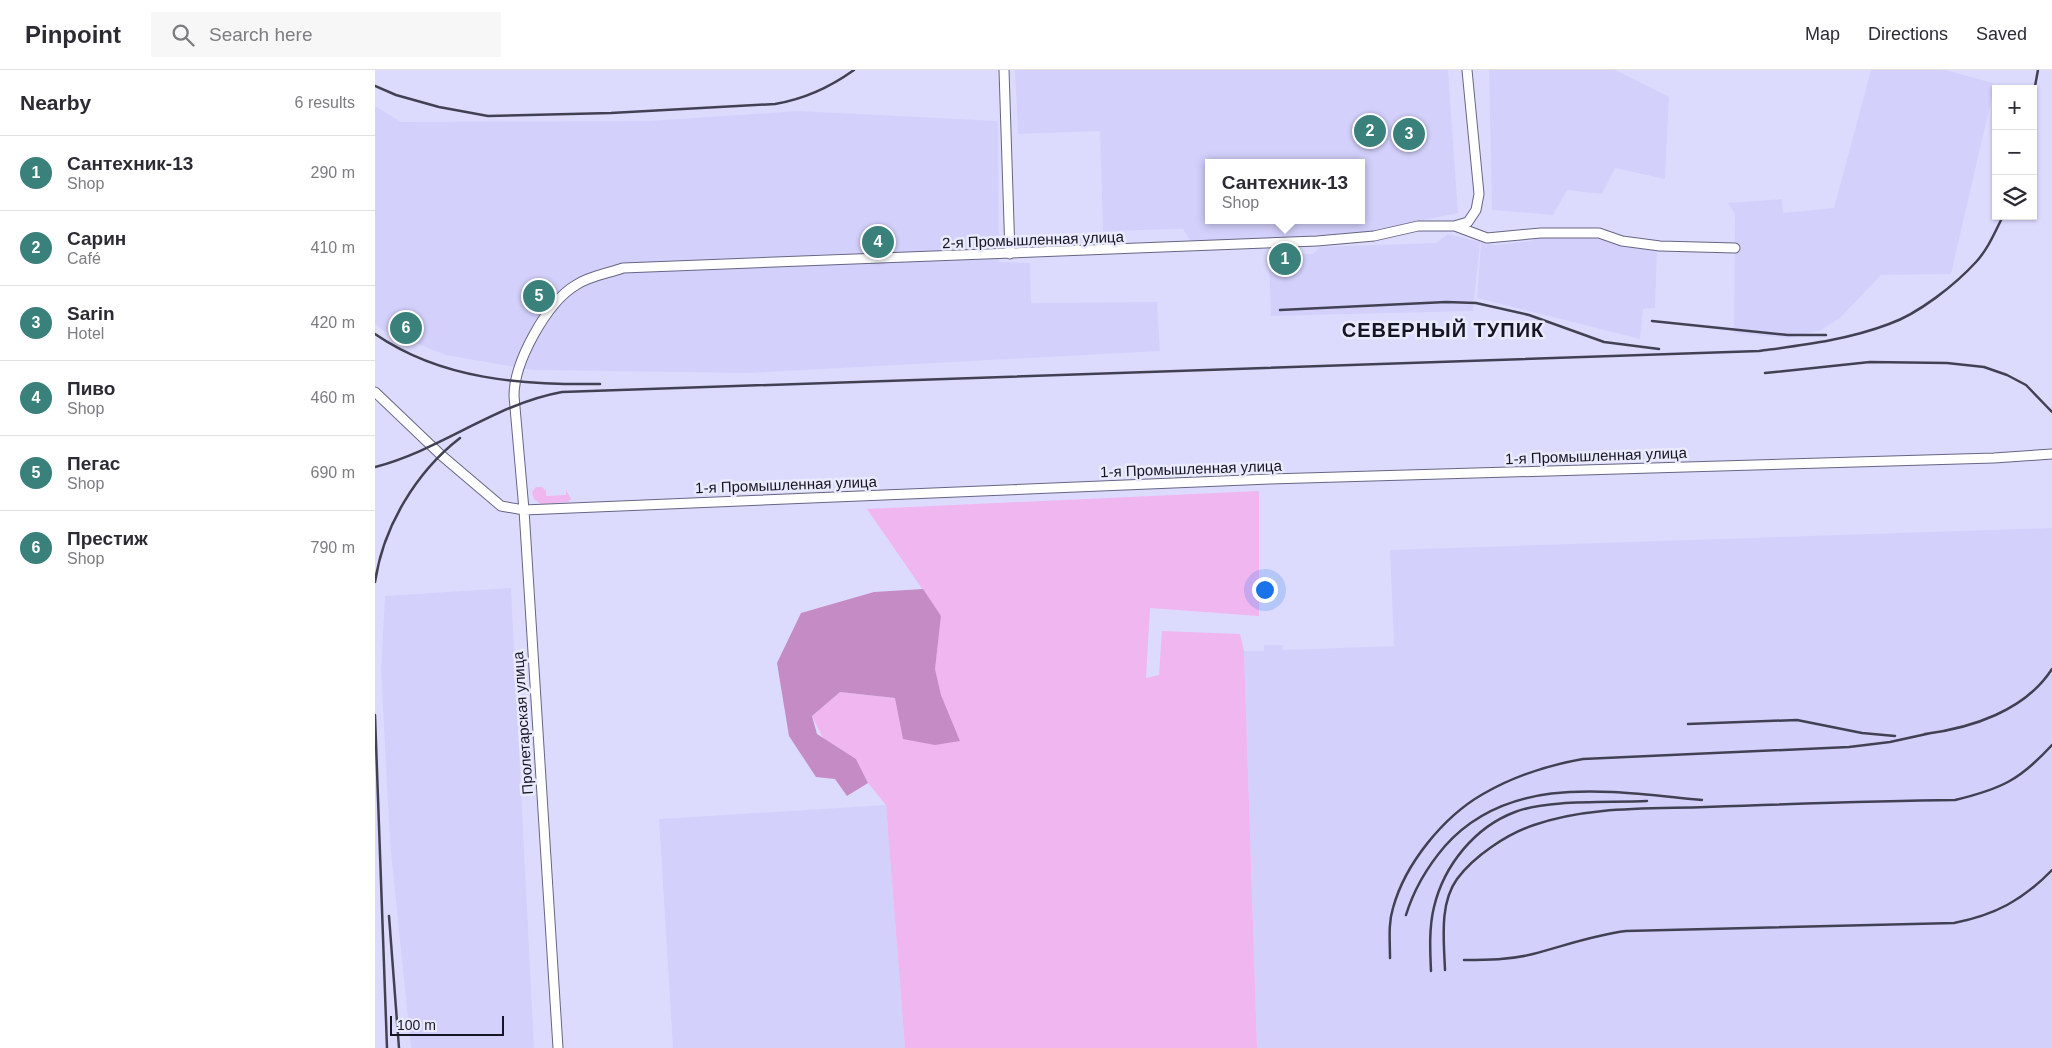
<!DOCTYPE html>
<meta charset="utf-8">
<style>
body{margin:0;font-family:Arial,sans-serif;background:#f7f7f7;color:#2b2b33}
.controls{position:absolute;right:15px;top:15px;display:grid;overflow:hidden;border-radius:0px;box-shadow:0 1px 4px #0004}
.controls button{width:45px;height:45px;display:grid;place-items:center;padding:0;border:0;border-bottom:1px solid #e1e1e2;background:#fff;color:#2b2b33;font:25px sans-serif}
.scale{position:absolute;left:15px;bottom:12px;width:114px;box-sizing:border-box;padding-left:5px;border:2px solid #161522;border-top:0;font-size:14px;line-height:18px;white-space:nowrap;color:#161522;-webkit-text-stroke:4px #eaeaff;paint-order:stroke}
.you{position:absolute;left:889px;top:519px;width:18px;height:18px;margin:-12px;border:4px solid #fff;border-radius:50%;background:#1a73e8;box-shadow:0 0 0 8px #1a73e833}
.badge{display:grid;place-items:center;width:32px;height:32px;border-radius:50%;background:#3a817b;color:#fff;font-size:16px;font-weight:700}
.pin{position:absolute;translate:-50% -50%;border:2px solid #fff;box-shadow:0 1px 5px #0006}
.popup{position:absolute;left:830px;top:89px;width:160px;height:65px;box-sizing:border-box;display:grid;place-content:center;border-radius:0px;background:#fff;filter:drop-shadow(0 1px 4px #0005);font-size:16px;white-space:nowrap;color:#7c7c81}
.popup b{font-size:19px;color:#2b2b33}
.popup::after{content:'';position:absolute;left:50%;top:100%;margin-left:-10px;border:10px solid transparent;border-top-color:#fff}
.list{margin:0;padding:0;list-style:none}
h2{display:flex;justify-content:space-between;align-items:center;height:65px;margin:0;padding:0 20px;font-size:21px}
h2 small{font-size:16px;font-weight:400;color:#7c7c81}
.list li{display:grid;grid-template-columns:32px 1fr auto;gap:15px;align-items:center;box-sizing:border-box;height:75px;padding:0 20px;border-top:1px solid #e1e1e2}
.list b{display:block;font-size:19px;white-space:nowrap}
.list p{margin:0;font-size:16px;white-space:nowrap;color:#7c7c81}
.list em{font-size:16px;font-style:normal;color:#7c7c81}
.icon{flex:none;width:28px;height:28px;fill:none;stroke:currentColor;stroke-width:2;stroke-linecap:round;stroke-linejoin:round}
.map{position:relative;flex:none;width:1677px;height:978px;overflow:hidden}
header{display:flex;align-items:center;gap:30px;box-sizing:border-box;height:70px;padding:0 25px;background:#fff;border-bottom:1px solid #e1e1e2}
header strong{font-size:24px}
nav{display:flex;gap:28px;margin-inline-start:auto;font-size:18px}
.search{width:350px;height:45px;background:#f7f7f7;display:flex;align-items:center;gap:12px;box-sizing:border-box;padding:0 18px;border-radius:0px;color:#7c7c81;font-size:19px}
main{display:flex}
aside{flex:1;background:#fff}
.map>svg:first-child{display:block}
.built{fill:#d3d1fc;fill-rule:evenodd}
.green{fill:#f0b6ef}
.forest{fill:#c48bc4}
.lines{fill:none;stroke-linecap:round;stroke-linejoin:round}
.minor-casing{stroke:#666583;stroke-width:11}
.minor{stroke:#fff;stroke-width:9}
.rail{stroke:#424153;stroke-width:2.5}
.labels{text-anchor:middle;stroke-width:5;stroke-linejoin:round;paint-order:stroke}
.street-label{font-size:15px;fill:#161522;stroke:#eaeaff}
.district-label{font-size:20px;font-weight:bold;letter-spacing:1px;fill:#161522;stroke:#eaeaff}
</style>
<header>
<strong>Pinpoint</strong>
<div class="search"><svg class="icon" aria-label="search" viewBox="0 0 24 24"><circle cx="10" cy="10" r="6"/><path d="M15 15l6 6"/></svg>Search here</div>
<nav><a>Map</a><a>Directions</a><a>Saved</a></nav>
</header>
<main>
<aside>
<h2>Nearby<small>6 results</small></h2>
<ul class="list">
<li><span class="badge">1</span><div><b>Сантехник-13</b><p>Shop</p></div><em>290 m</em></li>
<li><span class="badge">2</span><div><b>Сарин</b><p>Café</p></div><em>410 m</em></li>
<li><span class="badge">3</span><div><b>Sarin</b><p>Hotel</p></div><em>420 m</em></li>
<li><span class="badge">4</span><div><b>Пиво</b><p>Shop</p></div><em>460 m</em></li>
<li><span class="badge">5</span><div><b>Пегас</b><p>Shop</p></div><em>690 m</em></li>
<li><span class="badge">6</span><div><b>Престиж</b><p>Shop</p></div><em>790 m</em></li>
</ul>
</aside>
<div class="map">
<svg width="1677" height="978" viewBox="0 0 1677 978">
<rect width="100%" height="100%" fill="#dcdbfe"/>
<path class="built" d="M 640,0 L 1073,0 L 1083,143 L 985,163 L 817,173 L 808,159 L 728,161 L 725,61 L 643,64 ZM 834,93 L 986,93 L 986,150 L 834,150 Z
M 1114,0 L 1240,0 L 1294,27 L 1290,109 L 1240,98 L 1227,124 L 1192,120 L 1178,145 L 1117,140 Z
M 1496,0 L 1570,0 L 1618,13 L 1617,27 L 1576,204 L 1506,205 L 1465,248 L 1446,260 L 1413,268 L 1359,263 L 1360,144 L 1353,133 L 1407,129 L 1408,143 L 1459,138 Z
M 0,36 L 26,52 L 274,51 L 423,41 L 623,51 L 624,192 L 655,193 L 656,233 L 782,232 L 785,281 L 374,303 L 157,300 L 71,285 L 9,261 L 0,254 Z
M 1073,164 L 1105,172 L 1098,241 L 896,246 L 894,185 L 938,184 L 945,177 L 1061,173 Z
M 1214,166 L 1239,174 L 1282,180 L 1280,238 L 1268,239 L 1265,269 L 1102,228 L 1106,173 L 1120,175 L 1157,171 L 1160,168 Z
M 1677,458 L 1677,978 L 882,978 L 869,581 L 889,581 L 889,575 L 907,575 L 908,580 L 1019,576 L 1015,480 Z
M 136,518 L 159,978 L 36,978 L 15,773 L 6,599 L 10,526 Z
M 511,735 L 530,978 L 298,978 L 284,749 Z"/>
<path class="green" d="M 161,417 L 167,417 L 171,421 L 171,426 L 191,425 L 191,420 L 196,429 L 193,432 L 166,434 L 159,429 L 157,422 Z
M 884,421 L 884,546 L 775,538 L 771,608 L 784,605 L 787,561 L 865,564 L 869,581 L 882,978 L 530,978 L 511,735 L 493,713 L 481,689 L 448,668 L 437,646 L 465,622 L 520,628 L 585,671 L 566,625 L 560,599 L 566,546 L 492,439 Z"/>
<path class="forest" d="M 548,519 L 566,546 L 560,599 L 566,625 L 585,671 L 560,675 L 528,669 L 520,628 L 465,622 L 437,646 L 442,664 L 481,689 L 493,713 L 472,726 L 460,709 L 441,707 L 414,666 L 402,593 L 426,543 L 499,522 Z"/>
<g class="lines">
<g class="minor-casing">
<path id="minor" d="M 629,0 L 635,184
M 1080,156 L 1112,168 L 1166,163 L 1224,163 L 1247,171 L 1285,176 L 1360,178
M 0,322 L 66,385 L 126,436 L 149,440 L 895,409 L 1619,388 L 1677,384
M 183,978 L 149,440 L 139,326 C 139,292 172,232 201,215 C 214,206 234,203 248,198 L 942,171 L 999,166 L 1043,156 L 1079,156 L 1093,152 L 1101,140 L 1104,124 L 1092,0"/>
</g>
<use href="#minor" class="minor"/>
<path class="rail" d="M 0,16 L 21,25 L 64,37 L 113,46 L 236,43 L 400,34 C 430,29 454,18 479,0
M 1658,27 L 1663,0
M 905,240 L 1071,232 L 1101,233 L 1154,245 L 1229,272 L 1284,279
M 1277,251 L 1413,265 L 1451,265
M 0,264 C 67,310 147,315 225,314
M 1390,303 L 1495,292 L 1572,293 L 1609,297 L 1632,305 L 1651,315 L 1677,342
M 0,397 C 66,380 120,334 187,322 L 1384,281 C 1428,275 1472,270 1514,254 C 1543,244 1580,215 1601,192 C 1613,179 1620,162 1628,146
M 0,512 C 8,457 41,402 85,368
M 0,645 L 12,978
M 1313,654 L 1422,650 L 1487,663 L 1520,666
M 1550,664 C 1596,658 1650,641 1677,599
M 1031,845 C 1039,819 1052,797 1070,776 C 1136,702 1239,722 1327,730
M 14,846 L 24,978
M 1015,888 C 1015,871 1013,854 1018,838 C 1030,794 1068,747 1108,724 C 1139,706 1174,695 1208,689 L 1474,677 L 1515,672 L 1556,663
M 1089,890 C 1112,890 1135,890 1158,884 C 1189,876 1218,865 1251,861 L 1579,853 C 1620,845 1648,830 1677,800
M 1070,900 C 1069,871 1064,834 1082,809 C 1099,786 1132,764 1159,755 C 1213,736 1275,739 1331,737 C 1414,734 1497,731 1580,730 C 1626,719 1645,710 1677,675
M 1056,901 C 1055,880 1054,857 1059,837 C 1069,795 1100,757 1140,742 C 1174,729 1234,733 1272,731"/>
</g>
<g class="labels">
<g class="street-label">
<text transform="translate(658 170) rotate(-2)" y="5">2-я Промышленная улица</text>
<text transform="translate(1221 386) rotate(-2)" y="5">1-я Промышленная улица</text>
<text transform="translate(816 399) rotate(-2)" y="5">1-я Промышленная улица</text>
<text transform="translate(411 415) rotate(-2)" y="5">1-я Промышленная улица</text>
<text transform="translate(148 653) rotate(-94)" y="5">Пролетарская улица</text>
</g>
<g class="district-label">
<text x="1068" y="267">СЕВЕРНЫЙ ТУПИК</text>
</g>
</g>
</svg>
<div class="controls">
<button>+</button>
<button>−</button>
<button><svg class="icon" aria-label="layers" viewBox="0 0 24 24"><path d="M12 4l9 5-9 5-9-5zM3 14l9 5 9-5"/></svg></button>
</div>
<div class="scale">100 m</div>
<div class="you"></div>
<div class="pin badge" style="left:910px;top:189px">1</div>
<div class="popup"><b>Сантехник-13</b>Shop</div>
<div class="pin badge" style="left:995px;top:61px">2</div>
<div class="pin badge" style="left:1034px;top:64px">3</div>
<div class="pin badge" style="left:503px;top:172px">4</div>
<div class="pin badge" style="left:164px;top:226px">5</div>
<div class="pin badge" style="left:31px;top:258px">6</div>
</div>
</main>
